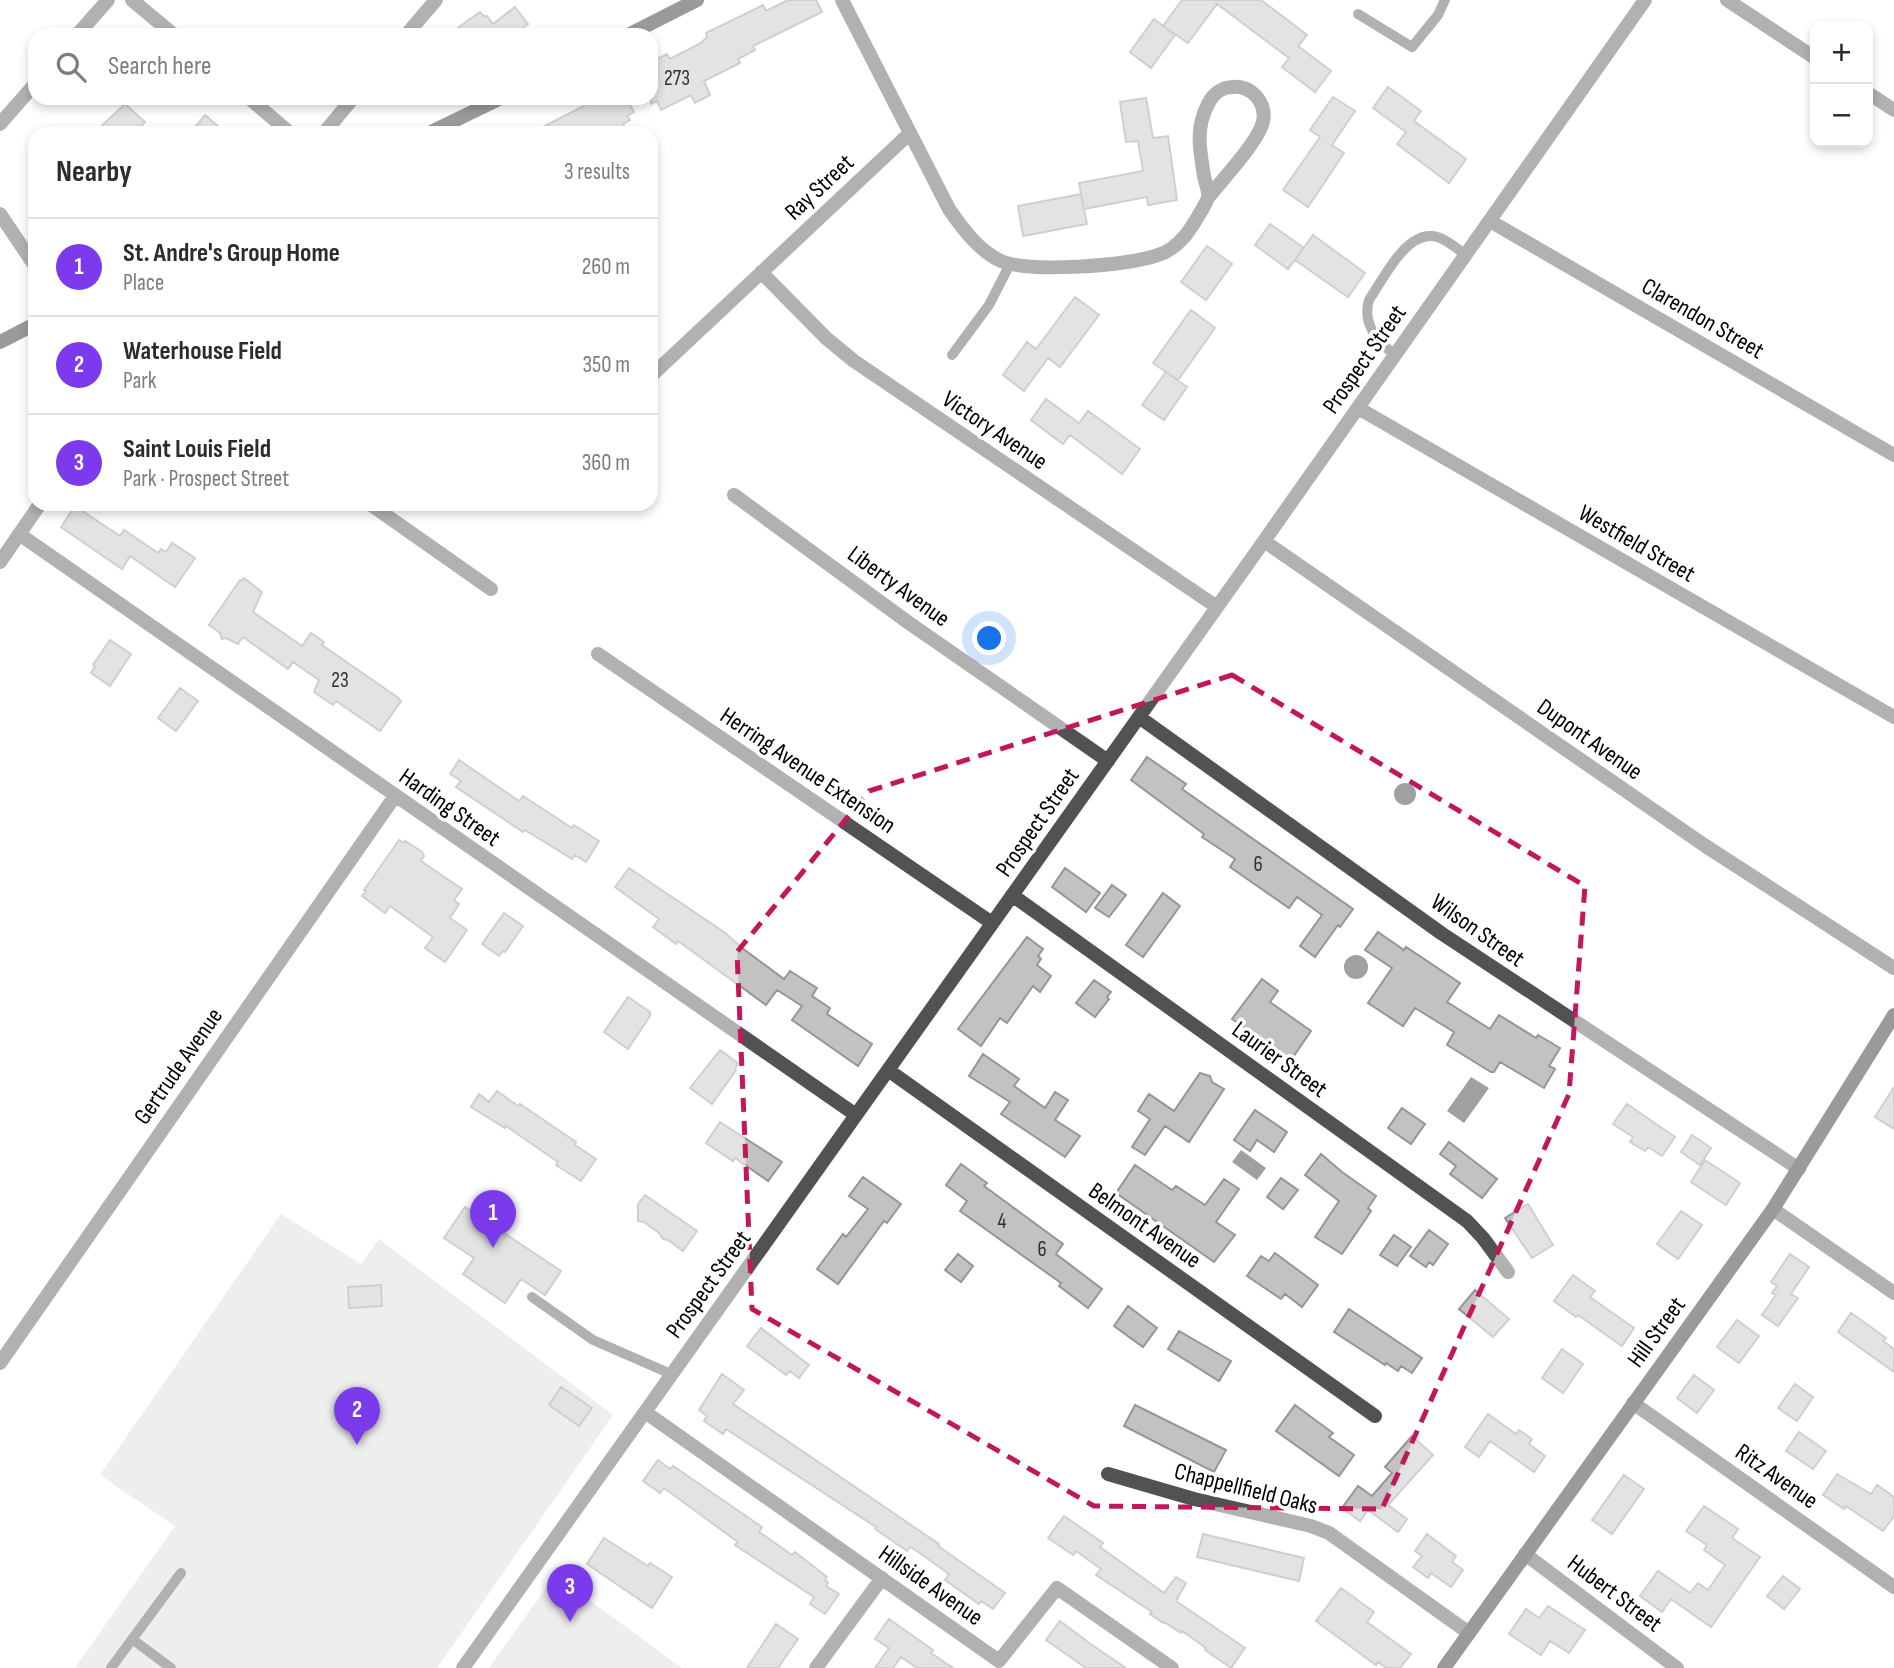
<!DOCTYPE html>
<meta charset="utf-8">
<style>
body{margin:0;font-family:"Sofia Sans Condensed",sans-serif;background:#f7f7f7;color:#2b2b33}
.controls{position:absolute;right:21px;top:21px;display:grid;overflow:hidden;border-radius:14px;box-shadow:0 4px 10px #0003}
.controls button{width:63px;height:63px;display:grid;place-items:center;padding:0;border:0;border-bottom:2px solid #e1e1e2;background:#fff;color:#2b2b33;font:35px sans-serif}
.you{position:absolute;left:990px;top:639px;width:24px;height:24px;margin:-18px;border:5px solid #fff;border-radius:50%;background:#1a73e8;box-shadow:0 0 0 10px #1a73e833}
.badge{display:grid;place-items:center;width:46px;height:46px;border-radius:50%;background:#7c3aed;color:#fff;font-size:23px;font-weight:700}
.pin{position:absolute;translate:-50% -58px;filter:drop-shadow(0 2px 4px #0008)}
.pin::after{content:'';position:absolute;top:37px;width:24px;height:21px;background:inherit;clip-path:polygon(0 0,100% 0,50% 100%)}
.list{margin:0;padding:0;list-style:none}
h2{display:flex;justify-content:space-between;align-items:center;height:91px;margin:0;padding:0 28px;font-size:30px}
h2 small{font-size:23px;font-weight:400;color:#7c7c81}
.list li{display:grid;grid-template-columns:46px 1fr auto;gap:21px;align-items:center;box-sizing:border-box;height:98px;padding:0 28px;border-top:2px solid #e1e1e2}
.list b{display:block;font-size:26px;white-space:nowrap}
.list p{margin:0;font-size:23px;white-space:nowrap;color:#7c7c81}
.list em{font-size:23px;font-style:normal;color:#7c7c81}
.icon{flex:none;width:38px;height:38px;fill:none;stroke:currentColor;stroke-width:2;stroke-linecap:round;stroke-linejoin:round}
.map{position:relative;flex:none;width:1894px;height:1668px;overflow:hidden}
.search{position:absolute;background:#fff;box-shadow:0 4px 10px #0003;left:28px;top:28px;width:630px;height:77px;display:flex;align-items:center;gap:18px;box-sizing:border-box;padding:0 24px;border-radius:21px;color:#7c7c81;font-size:26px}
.panel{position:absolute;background:#fff;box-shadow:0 4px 10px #0003;left:28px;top:126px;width:630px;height:385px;border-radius:21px}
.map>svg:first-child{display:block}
.green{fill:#d9d9d9}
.water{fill:#a0a0a0}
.building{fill:#c2c2c2;stroke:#969696;stroke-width:2}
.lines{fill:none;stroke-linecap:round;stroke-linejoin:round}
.lane{stroke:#525252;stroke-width:10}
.street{stroke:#525252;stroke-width:14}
.secondary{stroke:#1f1f1f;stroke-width:14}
.marked{fill:none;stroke:#c2185b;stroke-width:5;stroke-dasharray:14 9;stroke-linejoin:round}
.labels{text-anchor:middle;stroke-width:7;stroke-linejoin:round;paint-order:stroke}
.number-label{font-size:21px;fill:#303030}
.street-label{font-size:24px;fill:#000;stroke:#fff}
</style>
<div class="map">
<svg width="1894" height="1668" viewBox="0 0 1894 1668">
<rect width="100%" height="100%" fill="#fff"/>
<path class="green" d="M 281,1214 L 361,1264 L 379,1239 L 613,1415 L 437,1668 L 75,1668 L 175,1526 L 100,1475 Z
M 555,1575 L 682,1668 L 489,1668 Z"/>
<path class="water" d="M1394 794a11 11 0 1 1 22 0a11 11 0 1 1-22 0Z
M1344 967a12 12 0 1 1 24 0a12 12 0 1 1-24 0Z
M 1471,1077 L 1489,1088 L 1464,1123 L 1447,1111 Z
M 1241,1150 L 1266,1168 L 1257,1180 L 1232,1162 Z"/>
<path class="building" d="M 788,0 L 816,0 L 822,12 L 753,46 L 755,50 L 738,59 L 740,63 L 704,81 L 710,95 L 695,103 L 691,95 L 661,110 L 657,101 L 651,104 L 651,62 L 667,54 L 670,59 L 701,43 L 707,37 L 706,33 L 763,5 L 766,11 Z
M 1182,0 L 1261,0 L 1307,35 L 1298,46 L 1331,71 L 1315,92 L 1282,67 L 1289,58 L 1217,4 L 1188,43 L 1163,26 Z
M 515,7 L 528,24 L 513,35 L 448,35 L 480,12 L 485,17 L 487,16 L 493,24 Z
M 1154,19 L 1175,35 L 1151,68 L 1130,52 Z
M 1388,87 L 1421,111 L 1414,121 L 1466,159 L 1449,183 L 1397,144 L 1406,132 L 1373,108 Z
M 1333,97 L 1355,111 L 1332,145 L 1344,153 L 1308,207 L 1283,190 L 1320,137 L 1310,130 Z
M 599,98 L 626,98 L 634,112 L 627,116 L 630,120 L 623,124 L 627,133 L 531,133 L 584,106 L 587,101 Z
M 1146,98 L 1153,138 L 1168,136 L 1177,200 L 1148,205 L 1147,197 L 1084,209 L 1079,183 L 1143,171 L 1138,141 L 1126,142 L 1120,102 Z
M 125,104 L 145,122 L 135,133 L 94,133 Z
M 205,115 L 226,133 L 190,133 Z
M 1081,194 L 1087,224 L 1023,236 L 1018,206 Z
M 1270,224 L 1304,248 L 1288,269 L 1255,245 Z
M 1313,235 L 1365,273 L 1348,297 L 1295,260 Z
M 1207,246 L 1232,264 L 1206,300 L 1181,282 Z
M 1075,297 L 1099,315 L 1060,367 L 1048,358 L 1024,391 L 1003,375 L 1027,342 L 1036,349 Z
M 1191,310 L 1215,328 L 1178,380 L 1153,363 Z
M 1166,372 L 1187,387 L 1164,420 L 1142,405 Z
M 1046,399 L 1079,423 L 1088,411 L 1140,449 L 1122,474 L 1070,435 L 1063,444 L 1031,420 Z
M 75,506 L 120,536 L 124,530 L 158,553 L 161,549 L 166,552 L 172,543 L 195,558 L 175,587 L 130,556 L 122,569 L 61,527 Z
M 244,578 L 262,592 L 253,612 L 302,646 L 311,633 L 324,642 L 322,645 L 397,697 L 401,701 L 380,731 L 336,701 L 333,705 L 314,692 L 319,680 L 293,662 L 288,669 L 243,637 L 238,644 L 226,638 L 222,639 L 220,633 L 209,625 L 240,580 L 242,581 Z
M 110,640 L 131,654 L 110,686 L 91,673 L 95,667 L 93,665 Z
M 180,688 L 198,701 L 176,731 L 158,718 Z
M 1147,757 L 1186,784 L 1182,789 L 1353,909 L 1340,927 L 1338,925 L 1315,957 L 1300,946 L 1322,915 L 1297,897 L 1289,908 L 1230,867 L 1235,859 L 1202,837 L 1204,834 L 1131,780 Z
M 459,760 L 519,801 L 523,796 L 572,828 L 574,825 L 599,841 L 586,862 L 575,855 L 572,859 L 525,830 L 523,832 L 456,787 L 461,781 L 450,774 Z
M 399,840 L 404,843 L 405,841 L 422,852 L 424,856 L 421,861 L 462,889 L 454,900 L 459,904 L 450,918 L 467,930 L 445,962 L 425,948 L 433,937 L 390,906 L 385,913 L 362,896 L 366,891 L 364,890 Z
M 629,868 L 724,932 L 742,948 L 784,979 L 790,971 L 817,988 L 812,996 L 830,1008 L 827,1014 L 872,1044 L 858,1066 L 792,1020 L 802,1006 L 777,990 L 766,1005 L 678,941 L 676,944 L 653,927 L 659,919 L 615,887 Z
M 1065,868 L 1100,893 L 1086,912 L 1052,887 Z
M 1112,885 L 1126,895 L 1109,917 L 1095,908 Z
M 1163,893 L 1180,906 L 1143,957 L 1126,945 Z
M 504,913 L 523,926 L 505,952 L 503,951 L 499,956 L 482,944 Z
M 1378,932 L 1404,950 L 1406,947 L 1460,983 L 1447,1002 L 1490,1029 L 1499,1015 L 1536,1038 L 1538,1035 L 1560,1048 L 1549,1066 L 1555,1069 L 1544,1088 L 1500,1062 L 1494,1072 L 1491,1072 L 1447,1045 L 1454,1032 L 1415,1008 L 1403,1026 L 1368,1003 L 1392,968 L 1365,950 Z
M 1027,937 L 1043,949 L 1038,956 L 1041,959 L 1037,965 L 1051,976 L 1040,992 L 1033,986 L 1007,1023 L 1000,1018 L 981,1046 L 958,1029 Z
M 1262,979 L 1278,991 L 1270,1002 L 1311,1031 L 1291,1060 L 1232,1019 Z
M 1094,980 L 1111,992 L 1107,997 L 1109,999 L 1095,1017 L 1076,1003 Z
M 628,997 L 650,1012 L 650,1016 L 628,1049 L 604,1032 Z
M 720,1050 L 738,1063 L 735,1069 L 736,1070 L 712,1104 L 690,1088 Z
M 983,1054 L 1019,1079 L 1014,1086 L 1045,1108 L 1055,1092 L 1068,1100 L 1055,1120 L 1080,1136 L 1065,1157 L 1001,1114 L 1010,1102 L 969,1076 Z
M 1200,1073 L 1210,1076 L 1212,1082 L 1224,1089 L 1189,1142 L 1165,1126 L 1145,1155 L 1132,1147 L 1150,1119 L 1138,1111 L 1149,1094 L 1174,1111 Z
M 1894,1087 L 1894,1129 L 1875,1117 Z
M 497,1091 L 518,1106 L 520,1104 L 576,1142 L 575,1145 L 596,1159 L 581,1181 L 556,1165 L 558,1162 L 506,1126 L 505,1128 L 471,1107 L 479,1094 L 489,1102 Z
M 1627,1104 L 1675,1137 L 1662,1156 L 1648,1147 L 1645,1151 L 1630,1142 L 1633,1137 L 1613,1124 Z
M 1402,1108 L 1425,1124 L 1411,1144 L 1388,1128 Z
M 1255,1110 L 1287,1132 L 1274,1152 L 1257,1140 L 1250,1151 L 1234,1140 Z
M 720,1122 L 782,1162 L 768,1181 L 735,1158 L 733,1161 L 706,1143 Z
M 1692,1135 L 1711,1148 L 1700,1165 L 1681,1152 Z
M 1449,1142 L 1497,1179 L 1482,1198 L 1450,1174 L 1456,1166 L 1440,1154 Z
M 1321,1154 L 1342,1172 L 1376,1196 L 1368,1208 L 1371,1211 L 1342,1254 L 1315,1237 L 1339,1201 L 1305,1175 Z
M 1705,1160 L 1740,1183 L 1726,1205 L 1691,1182 Z
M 961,1164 L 987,1183 L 984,1186 L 1063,1244 L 1056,1254 L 1102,1289 L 1088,1308 L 1059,1286 L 1061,1283 L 960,1211 L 967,1201 L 946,1185 Z
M 1135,1165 L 1172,1190 L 1176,1186 L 1205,1205 L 1224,1179 L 1239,1189 L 1216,1222 L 1235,1235 L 1214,1262 L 1116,1193 Z
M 863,1177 L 901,1204 L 887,1223 L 884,1221 L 838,1284 L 817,1269 L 843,1234 L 846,1237 L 868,1209 L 849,1196 Z
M 1281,1178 L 1298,1190 L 1283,1209 L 1267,1197 Z
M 645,1195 L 697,1231 L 683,1251 L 668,1240 L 663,1239 L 659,1233 L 644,1222 L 638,1221 L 638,1204 Z
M 1528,1204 L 1553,1245 L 1532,1258 L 1505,1218 Z
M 465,1207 L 561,1271 L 545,1295 L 521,1279 L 505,1303 L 463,1274 L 474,1258 L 444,1238 Z
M 1681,1211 L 1702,1225 L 1678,1259 L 1657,1244 Z
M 1429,1230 L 1448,1244 L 1433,1265 L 1429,1262 L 1426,1267 L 1410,1256 Z
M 1394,1235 L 1411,1247 L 1397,1266 L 1380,1255 Z
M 1275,1253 L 1318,1285 L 1302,1307 L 1285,1294 L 1281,1299 L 1247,1276 L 1261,1256 L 1269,1261 Z
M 958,1254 L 973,1266 L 961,1282 L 945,1270 Z
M 1790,1254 L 1809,1267 L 1791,1294 L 1798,1298 L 1778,1326 L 1762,1315 L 1776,1295 L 1772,1293 L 1777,1286 L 1771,1282 Z
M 1573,1275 L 1595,1291 L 1590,1297 L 1634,1328 L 1622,1346 L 1578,1315 L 1576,1317 L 1554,1301 Z
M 381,1285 L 382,1306 L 349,1308 L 348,1287 Z
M 1475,1290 L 1509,1319 L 1493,1337 L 1459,1309 Z
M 1128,1306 L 1157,1328 L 1143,1347 L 1114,1326 Z
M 1349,1309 L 1422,1358 L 1412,1373 L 1401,1366 L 1398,1371 L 1386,1363 L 1385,1365 L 1334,1332 Z
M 1851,1313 L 1886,1338 L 1883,1341 L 1894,1349 L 1894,1372 L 1838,1332 Z
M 1737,1320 L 1759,1336 L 1739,1363 L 1717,1347 Z
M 761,1328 L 809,1365 L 799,1378 L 790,1371 L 786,1375 L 747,1346 Z
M 1179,1331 L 1231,1361 L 1219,1381 L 1168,1349 Z
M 1562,1349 L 1583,1364 L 1563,1393 L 1542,1378 Z
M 722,1374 L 744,1390 L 733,1404 L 939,1544 L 938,1546 L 1005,1593 L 993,1609 L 981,1601 L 979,1604 L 945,1580 L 949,1574 L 914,1549 L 910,1547 L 907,1551 L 875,1529 L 876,1527 L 726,1429 L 723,1434 L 704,1421 L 707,1416 L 699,1410 Z
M 1694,1375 L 1714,1390 L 1697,1413 L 1677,1398 Z
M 1795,1384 L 1813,1397 L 1797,1421 L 1778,1408 Z
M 561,1387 L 592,1408 L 579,1426 L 549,1405 Z
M 1135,1405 L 1226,1450 L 1214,1472 L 1124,1426 Z
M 1295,1405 L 1333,1433 L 1329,1437 L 1354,1455 L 1339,1476 L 1276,1431 Z
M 1488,1414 L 1516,1434 L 1519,1430 L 1532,1439 L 1529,1444 L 1545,1456 L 1534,1472 L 1490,1441 L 1479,1457 L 1465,1447 Z
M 1799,1432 L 1826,1451 L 1813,1469 L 1786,1451 Z
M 1412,1436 L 1433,1455 L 1388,1505 L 1407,1519 L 1398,1532 L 1368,1510 L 1360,1521 L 1342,1508 L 1358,1486 L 1372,1496 L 1392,1473 L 1385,1467 Z
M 658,1460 L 670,1469 L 673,1466 L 762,1527 L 759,1532 L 792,1555 L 795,1552 L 827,1577 L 825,1580 L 828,1583 L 826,1586 L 839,1594 L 825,1614 L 810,1604 L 814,1597 L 735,1545 L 738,1542 L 664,1488 L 660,1493 L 643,1481 Z
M 1837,1474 L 1871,1494 L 1877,1485 L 1894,1497 L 1894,1516 L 1883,1531 L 1846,1506 L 1844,1509 L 1823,1495 Z
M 1624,1475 L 1644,1489 L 1612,1534 L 1592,1520 Z
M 1704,1506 L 1738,1529 L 1732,1538 L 1760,1557 L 1711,1627 L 1671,1599 L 1662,1612 L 1640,1596 L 1658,1571 L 1690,1593 L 1698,1583 L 1708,1590 L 1725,1565 L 1704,1550 L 1707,1545 L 1686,1531 Z
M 1064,1516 L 1103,1543 L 1100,1547 L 1164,1593 L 1176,1577 L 1186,1583 L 1176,1601 L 1245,1648 L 1231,1668 L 1205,1650 L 1206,1648 L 1182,1631 L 1181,1633 L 1164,1622 L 1163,1623 L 1150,1614 L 1152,1612 L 1096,1575 L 1101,1569 L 1076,1551 L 1073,1555 L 1048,1538 Z
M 1203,1534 L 1304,1558 L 1299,1581 L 1197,1557 Z
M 1427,1534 L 1456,1556 L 1452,1562 L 1463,1570 L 1451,1587 L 1431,1573 L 1428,1578 L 1413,1567 L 1422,1556 L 1415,1551 Z
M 604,1538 L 648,1566 L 650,1563 L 672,1577 L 652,1608 L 587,1564 Z
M 1783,1576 L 1800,1589 L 1784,1609 L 1767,1596 Z
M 1341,1588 L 1374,1612 L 1367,1622 L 1411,1654 L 1400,1668 L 1386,1668 L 1378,1662 L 1376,1665 L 1316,1621 Z
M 1548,1606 L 1585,1630 L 1569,1653 L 1550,1641 L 1541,1655 L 1509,1634 L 1526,1609 L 1539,1618 Z
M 889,1619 L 933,1650 L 931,1653 L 953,1668 L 917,1668 L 901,1657 L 893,1668 L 875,1668 L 889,1648 L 875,1639 Z
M 1060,1621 L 1092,1645 L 1126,1668 L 1086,1668 L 1046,1640 Z
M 776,1624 L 798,1639 L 778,1668 L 747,1668 Z"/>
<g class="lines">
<path class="lane" d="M 1358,14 L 1412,47 L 1438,15 L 1445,0
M 952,355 L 989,305 L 1010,264
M 1395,355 C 1377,341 1362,324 1369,300 C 1383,280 1404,234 1432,236 C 1444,237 1456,248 1466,255
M 532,1297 L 593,1340 L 671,1374
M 132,1639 L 171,1668
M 111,1668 L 181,1573"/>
<path class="street" d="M 132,0 L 174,35
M 842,0 L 949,209 C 962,228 979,251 1001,261 C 1029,273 1129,266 1158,255 C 1168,252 1177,245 1184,237 C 1189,232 1207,203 1208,197 C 1209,191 1205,182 1204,176 C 1200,150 1195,129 1208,104 C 1213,94 1222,87 1233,87 C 1242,86 1250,90 1256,96 C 1262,103 1265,112 1263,121 C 1260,140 1221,181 1208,198
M 1727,0 L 1815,58
M 77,35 L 108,0
M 406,35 L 436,0
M 1868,93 L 1894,110
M 249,98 L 290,133
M 0,124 L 35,84
M 324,133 L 353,98
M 0,214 L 35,266
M 1490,221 L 1894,455
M 761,272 L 826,338 L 854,361 L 1217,607
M 651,376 L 910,133
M 1358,408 L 1894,717
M 734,495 L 909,623 L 1108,761
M 370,504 L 491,589
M 19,534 L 856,1115
M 1264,541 L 1704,845 L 1894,968
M 0,562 L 40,504
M 598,654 L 992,923
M 1139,717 L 1441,933 L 1799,1169
M 1012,895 L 1467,1221 L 1483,1238 L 1508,1272
M 888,1070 L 1375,1416
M 1773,1209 L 1894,1293
M 0,1363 L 395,796
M 1633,1403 L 1894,1587
M 645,1412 L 999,1661 L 1057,1588 L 1172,1668
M 1108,1474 L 1194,1499 L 1311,1526 L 1329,1533 L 1469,1633
M 1525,1554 L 1677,1668
M 463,1668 L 1264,541 L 1645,0
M 816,1668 L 882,1578"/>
<path class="secondary" d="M 628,35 L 697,0
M 429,133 L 501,98
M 0,342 L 35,324
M 1444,1668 L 1773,1209 L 1894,1015"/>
</g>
<path d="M0 0H1894V1668H0ZM 1232,675 L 1585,886 L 1569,1094 L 1382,1509 L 1094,1506 L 752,1309 L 737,952 L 869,791 Z" fill="#fff" fill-opacity=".55" fill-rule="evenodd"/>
<path class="marked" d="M 1232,675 L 1585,886 L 1569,1094 L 1382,1509 L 1094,1506 L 752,1309 L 737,952 L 869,791 Z"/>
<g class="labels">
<g class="number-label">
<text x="677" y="85">273</text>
<text x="340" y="687">23</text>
<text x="1258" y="871">6</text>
<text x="1002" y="1228">4</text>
<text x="1042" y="1256">6</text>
</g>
<g class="street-label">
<text transform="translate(819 187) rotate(-43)" y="8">Ray Street</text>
<text transform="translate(1703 318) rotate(30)" y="8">Clarendon Street</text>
<text transform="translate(1364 359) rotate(-55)" y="8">Prospect Street</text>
<text transform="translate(995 430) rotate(34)" y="8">Victory Avenue</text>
<text transform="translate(1637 543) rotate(30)" y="8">Westfield Street</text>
<text transform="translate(899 586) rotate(36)" y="8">Liberty Avenue</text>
<text transform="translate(1590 739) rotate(35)" y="8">Dupont Avenue</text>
<text transform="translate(808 770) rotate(34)" y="8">Herring Avenue Extension</text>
<text transform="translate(450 807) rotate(35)" y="8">Harding Street</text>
<text transform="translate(1037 822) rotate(-55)" y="8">Prospect Street</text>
<text transform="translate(1478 930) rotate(35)" y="8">Wilson Street</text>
<text transform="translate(1280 1059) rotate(36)" y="8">Laurier Street</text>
<text transform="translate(178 1066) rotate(-55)" y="8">Gertrude Avenue</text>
<text transform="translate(1145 1225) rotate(35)" y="8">Belmont Avenue</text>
<text transform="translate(708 1284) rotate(-54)" y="8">Prospect Street</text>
<text transform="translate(1656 1332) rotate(-54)" y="8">Hill Street</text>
<text transform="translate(1777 1476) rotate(35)" y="8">Ritz Avenue</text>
<text transform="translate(1246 1488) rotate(14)" y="8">Chappellfield Oaks</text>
<text transform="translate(931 1585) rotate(35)" y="8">Hillside Avenue</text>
<text transform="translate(1615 1593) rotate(37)" y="8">Hubert Street</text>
</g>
</g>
</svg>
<div class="controls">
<button>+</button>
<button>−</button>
</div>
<div class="you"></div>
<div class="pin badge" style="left:493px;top:1248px">1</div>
<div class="pin badge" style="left:357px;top:1445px">2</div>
<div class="pin badge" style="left:570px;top:1622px">3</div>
<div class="search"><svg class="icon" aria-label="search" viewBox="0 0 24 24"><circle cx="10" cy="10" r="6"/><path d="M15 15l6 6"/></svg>Search here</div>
<section class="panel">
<h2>Nearby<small>3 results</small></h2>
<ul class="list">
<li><span class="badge">1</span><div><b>St. Andre's Group Home</b><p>Place</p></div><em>260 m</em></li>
<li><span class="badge">2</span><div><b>Waterhouse Field</b><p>Park</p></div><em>350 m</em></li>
<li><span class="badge">3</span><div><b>Saint Louis Field</b><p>Park · Prospect Street</p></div><em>360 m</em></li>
</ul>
</section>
</div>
